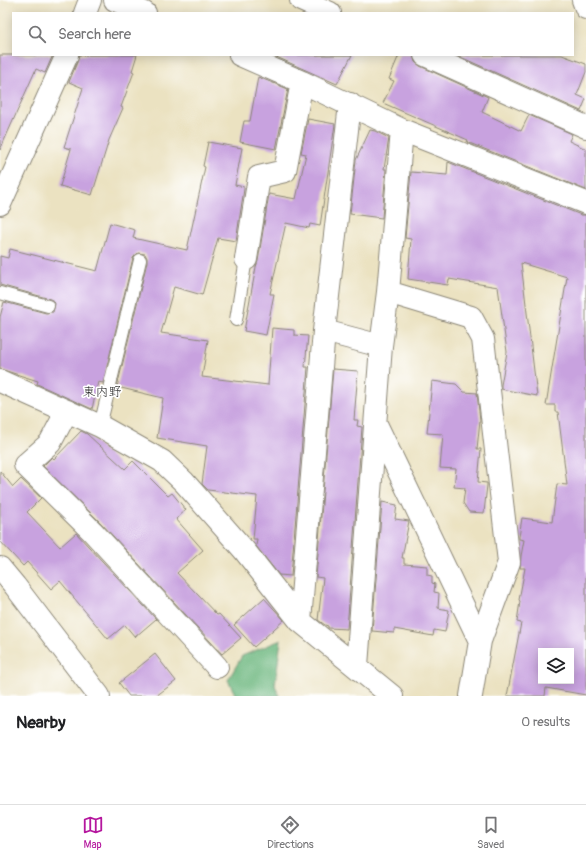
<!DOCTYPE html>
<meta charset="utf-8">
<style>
body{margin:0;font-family:Pangolin,"Klee One",sans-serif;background:#f6f6f6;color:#202124}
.controls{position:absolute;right:12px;bottom:12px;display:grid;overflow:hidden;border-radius:0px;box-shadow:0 2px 10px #0003}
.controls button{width:36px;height:36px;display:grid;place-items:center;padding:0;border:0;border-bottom:1px solid #e0e0e0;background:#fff;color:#202124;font:20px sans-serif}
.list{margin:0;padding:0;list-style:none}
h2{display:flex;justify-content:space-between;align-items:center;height:52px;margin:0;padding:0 16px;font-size:17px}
h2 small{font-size:13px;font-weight:400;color:#757577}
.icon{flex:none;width:22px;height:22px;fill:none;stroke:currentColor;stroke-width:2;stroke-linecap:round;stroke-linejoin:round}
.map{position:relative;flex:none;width:586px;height:696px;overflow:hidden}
.search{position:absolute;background:#fff;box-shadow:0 2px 10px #0003;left:12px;right:12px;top:12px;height:44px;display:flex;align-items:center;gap:10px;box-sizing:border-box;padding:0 14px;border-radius:0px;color:#757577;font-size:15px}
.sheet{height:108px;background:#fff}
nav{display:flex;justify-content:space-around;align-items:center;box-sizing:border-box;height:56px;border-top:1px solid #e0e0e0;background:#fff;font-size:11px;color:#757577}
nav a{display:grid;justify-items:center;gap:2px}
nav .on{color:#b5179e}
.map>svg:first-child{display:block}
.forest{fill:#6eb880;stroke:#4c7256}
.building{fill:#c8a2df;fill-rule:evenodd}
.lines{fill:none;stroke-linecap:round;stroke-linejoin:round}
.service-casing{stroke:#8b8676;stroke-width:14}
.minor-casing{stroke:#8b8676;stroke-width:24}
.tertiary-casing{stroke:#8b8676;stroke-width:24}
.service{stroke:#fff;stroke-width:12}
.minor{stroke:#fff;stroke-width:22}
.tertiary{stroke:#fff;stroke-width:22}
.labels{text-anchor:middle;stroke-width:3.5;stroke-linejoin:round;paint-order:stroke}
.quarter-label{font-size:13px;fill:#2b2b2b;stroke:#fff}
</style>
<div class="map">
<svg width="586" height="696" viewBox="0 0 586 696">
<rect width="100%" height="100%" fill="#fff"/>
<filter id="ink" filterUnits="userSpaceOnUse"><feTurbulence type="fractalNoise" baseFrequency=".025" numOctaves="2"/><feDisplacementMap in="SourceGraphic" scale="8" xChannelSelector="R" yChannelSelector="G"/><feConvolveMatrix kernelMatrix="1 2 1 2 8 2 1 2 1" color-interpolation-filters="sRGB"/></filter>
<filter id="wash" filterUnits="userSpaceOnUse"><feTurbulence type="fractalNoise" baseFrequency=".012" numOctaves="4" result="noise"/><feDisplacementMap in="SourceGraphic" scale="16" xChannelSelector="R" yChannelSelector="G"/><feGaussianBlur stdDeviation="0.9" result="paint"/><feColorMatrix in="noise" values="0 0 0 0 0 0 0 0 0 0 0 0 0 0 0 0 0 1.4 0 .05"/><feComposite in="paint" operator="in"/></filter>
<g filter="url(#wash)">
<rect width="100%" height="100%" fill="#ebe2c1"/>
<path class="forest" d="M 281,640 L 275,685 L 279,696 L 236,696 L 228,680 L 242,656 Z"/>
<g id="blocks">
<path class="building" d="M 0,55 L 53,55 L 45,73 L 36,69 L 0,150 Z
M 79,55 L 137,55 L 132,71 L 134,72 L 121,107 L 123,108 L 109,140 L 92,195 L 60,186 L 71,149 L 64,147 L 83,88 L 69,82 L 78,60 Z
M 272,55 L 352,55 L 337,84 Z
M 399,55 L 413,55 L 415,62 L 420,66 L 488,97 L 482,112 L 521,131 L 529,115 L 572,134 L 569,141 L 586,149 L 586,190 L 467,142 L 468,140 L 383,103 L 394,81 L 389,79 Z
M 456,55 L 562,55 L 586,64 L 586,72 L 577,95 L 586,99 L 581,111 Z
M 258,77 L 288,89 L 276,149 L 240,142 L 244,121 L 250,121 Z
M 308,119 L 335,124 L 320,226 L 310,224 L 309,228 L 286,223 L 270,294 L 274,294 L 266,335 L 244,331 L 256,267 L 258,261 L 269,194 L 296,199 L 306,154 L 301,153 Z
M 370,130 L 375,131 L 389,138 L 384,169 L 386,169 L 382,218 L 350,214 L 356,160 Z
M 208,142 L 242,148 L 235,185 L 244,187 L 244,189 L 236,241 L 218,238 L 202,295 L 174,287 L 161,333 L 208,340 L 202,377 L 268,385 L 272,328 L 294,330 L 294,335 L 308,336 L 305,367 L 308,367 L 291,576 L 279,575 L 256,546 L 257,539 L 253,539 L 257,496 L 208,490 L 202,484 L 207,446 L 157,438 L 163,398 L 117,387 L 147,262 L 147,258 L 145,254 L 138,253 L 133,258 L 103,383 L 98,382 L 92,409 L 37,384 L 38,381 L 0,369 L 0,317 L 4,302 L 46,313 L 53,312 L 55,304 L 54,301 L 50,299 L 0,285 L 0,256 L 8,258 L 10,249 L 97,271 L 110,223 L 135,230 L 133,238 L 187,250 L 205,167 L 203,166 Z
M 448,162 L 581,215 L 586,215 L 586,695 L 546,688 L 545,696 L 507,696 L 521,623 L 517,622 L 520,601 L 519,600 L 525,568 L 520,568 L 521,556 L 524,540 L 519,539 L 519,537 L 522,518 L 552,522 L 557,484 L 567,485 L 558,412 L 555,412 L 555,405 L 546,405 L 567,277 L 521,263 L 537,396 L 501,389 L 501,385 L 507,352 L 498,287 L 449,279 L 448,285 L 408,279 L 411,239 L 405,238 L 411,172 L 447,175 ZM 541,651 L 571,651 L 571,681 L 541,681 Z
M 333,369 L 358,371 L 354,420 L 358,420 L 357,426 L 362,427 L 347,629 L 328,628 L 328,626 L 325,625 L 318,620 L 323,578 L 316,577 Z
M 432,381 L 456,384 L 464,392 L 477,393 L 480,420 L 477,449 L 481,449 L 478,482 L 487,483 L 487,485 L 484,513 L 469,512 L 463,503 L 465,488 L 454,487 L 456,469 L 440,468 L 443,434 L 427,433 Z
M 81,431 L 87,434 L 125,469 L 133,461 L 168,496 L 172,493 L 186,510 L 176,519 L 203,550 L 177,573 L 217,615 L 219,614 L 241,638 L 222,654 L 101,523 L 43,466 L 52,457 L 54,459 Z
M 0,471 L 13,487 L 21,479 L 41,498 L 27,512 L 60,547 L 76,533 L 156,619 L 135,637 L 125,625 L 108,639 L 60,581 L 51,589 L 27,562 L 23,566 L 0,541 Z
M 382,502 L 397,505 L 395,519 L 409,521 L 402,558 L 404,558 L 404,564 L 427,566 L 427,575 L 432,576 L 432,583 L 435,584 L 434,592 L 439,593 L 438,608 L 449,610 L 445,632 L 434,630 L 433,636 L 394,629 L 394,633 L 372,631 Z
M 264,598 L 284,620 L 254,647 L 234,625 Z
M 155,654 L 176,681 L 156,696 L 129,696 L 119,683 Z"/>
</g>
</g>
<g filter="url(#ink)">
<use href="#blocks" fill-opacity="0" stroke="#8b8676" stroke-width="1"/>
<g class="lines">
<g class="service-casing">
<path id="service" d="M 0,293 L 48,306
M 236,320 L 246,259
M 100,426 L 140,260"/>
</g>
<g class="minor-casing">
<path id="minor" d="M 115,0 L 145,13
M 301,0 L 330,13
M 583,0 L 586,8
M 85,13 L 90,0
M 240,55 L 302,82 L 402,130 L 586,203
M 425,55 L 586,127
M 0,204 L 67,55
M 246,259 L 259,177 L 285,171 L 302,82
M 388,292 L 471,317 L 483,339 L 509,562 L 480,641 L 471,696
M 324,331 L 381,346
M 0,381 L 100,426 L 162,461 L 184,482 L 244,550 L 300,621 L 392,696
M 67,411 L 50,443 L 25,465 L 92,531 L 217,667
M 376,424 L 480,641
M 300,621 L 324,331 L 350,104
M 357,666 L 381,346 L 388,292 L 402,130"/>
</g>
<g class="tertiary-casing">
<path id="tertiary" d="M 0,568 L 15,586 L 99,696"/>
</g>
<use href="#service" class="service"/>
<use href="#minor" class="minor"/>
<use href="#tertiary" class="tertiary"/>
</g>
</g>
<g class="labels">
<g class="quarter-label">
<text x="102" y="396">東内野</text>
</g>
</g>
</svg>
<div class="controls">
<button><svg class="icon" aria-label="layers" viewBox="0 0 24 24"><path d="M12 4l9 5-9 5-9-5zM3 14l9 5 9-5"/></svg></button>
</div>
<div class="search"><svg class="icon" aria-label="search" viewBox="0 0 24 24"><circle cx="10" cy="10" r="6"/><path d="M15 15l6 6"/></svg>Search here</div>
</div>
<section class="sheet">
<h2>Nearby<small>0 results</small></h2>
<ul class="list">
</ul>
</section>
<nav>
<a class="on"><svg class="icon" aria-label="map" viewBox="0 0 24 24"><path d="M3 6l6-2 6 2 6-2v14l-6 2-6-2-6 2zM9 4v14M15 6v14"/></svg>Map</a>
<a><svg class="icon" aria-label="directions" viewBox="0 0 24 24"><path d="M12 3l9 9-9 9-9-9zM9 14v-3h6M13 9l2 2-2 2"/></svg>Directions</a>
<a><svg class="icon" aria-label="saved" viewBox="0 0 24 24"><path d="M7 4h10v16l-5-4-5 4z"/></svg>Saved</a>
</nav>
